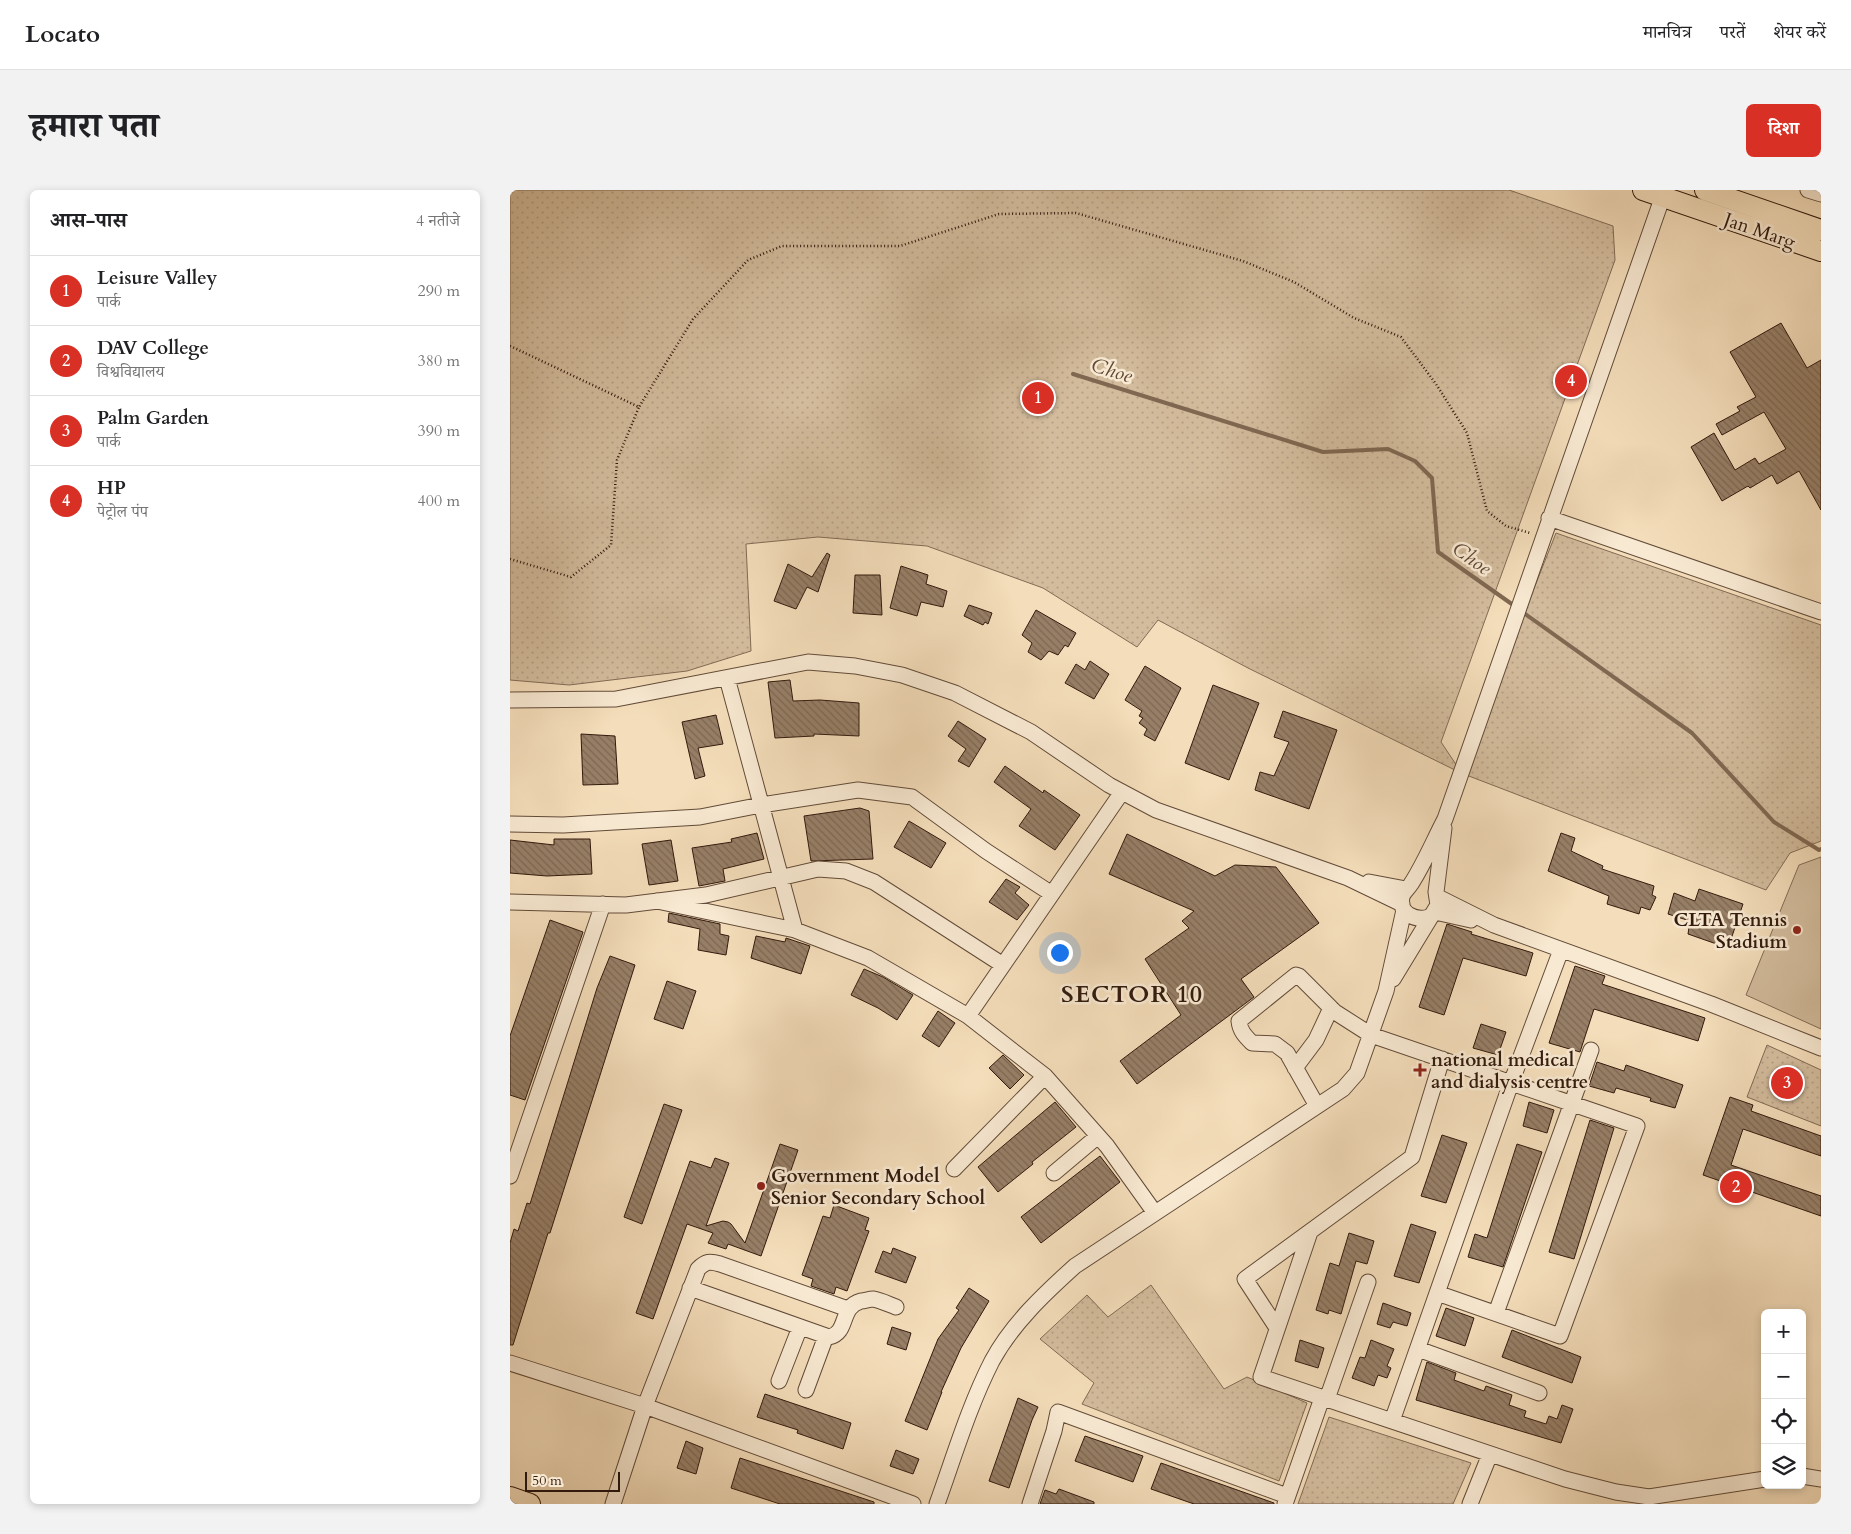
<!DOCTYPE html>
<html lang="hi">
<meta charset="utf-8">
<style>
body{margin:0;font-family:Cardo,"Noto Serif Devanagari",serif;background:#f2f2f2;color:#202124}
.controls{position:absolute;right:15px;bottom:15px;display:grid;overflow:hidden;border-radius:8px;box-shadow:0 2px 8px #0003}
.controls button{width:45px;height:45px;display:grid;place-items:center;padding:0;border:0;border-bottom:1px solid #e0e0e0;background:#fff;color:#202124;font:25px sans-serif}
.scale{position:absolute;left:15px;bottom:12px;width:95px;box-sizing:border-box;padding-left:5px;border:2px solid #321a0d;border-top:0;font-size:14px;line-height:18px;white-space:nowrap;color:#321a0d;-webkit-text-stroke:4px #f8e9d2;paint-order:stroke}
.you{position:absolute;left:549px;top:762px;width:18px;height:18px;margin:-12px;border:4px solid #fff;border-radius:50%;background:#1a73e8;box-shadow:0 0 0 8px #1a73e833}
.badge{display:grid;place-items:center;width:32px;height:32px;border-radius:50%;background:#d93025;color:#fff;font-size:16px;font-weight:700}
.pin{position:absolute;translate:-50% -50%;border:2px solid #fff;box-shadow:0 1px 5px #0006}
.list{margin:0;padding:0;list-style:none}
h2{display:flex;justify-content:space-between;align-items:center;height:65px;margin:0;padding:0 20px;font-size:21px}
h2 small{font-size:16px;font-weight:400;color:#757577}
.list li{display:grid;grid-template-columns:32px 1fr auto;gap:15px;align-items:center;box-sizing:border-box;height:70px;padding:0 20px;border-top:1px solid #e0e0e0}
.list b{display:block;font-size:19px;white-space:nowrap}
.list p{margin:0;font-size:16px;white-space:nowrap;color:#757577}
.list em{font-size:16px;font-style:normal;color:#757577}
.icon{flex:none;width:28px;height:28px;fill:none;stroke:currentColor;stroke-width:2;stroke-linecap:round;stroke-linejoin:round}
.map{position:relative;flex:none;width:1311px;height:1314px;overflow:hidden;border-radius:8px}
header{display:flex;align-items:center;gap:30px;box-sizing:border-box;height:70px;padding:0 25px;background:#fff;border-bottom:1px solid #e0e0e0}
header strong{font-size:24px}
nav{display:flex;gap:28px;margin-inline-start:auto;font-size:18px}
.intro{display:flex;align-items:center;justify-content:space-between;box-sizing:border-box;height:120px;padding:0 30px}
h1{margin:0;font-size:35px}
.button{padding:12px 22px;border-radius:8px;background:#d93025;color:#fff;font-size:18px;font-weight:700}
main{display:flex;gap:30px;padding:0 30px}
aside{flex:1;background:#fff;border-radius:8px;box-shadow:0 2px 8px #0003}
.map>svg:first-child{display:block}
.grass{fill:url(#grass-dots);stroke:#826b55}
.pitch{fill:#d3bc9d;stroke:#826b55}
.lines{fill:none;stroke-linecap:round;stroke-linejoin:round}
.stream{stroke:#7f6751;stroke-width:4}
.building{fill:url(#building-back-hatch);stroke:#321a0d}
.minor-casing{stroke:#624b38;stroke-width:17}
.major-casing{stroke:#321a0d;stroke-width:22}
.path{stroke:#321a0d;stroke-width:2.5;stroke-dasharray:1 2.5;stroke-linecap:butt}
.minor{stroke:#f8e9d2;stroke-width:15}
.major{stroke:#f4ddba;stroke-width:20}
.poi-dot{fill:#8f2418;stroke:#f8e9d2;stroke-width:2}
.labels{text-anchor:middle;stroke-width:5;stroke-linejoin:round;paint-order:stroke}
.street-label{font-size:19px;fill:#321a0d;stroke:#f8e9d2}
.poi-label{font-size:19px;font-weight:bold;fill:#321a0d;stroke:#f8e9d2;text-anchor:start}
.water-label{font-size:20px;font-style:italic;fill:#5f4735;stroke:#f8e9d2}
.district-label{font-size:24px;font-weight:bold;letter-spacing:1px;fill:#321a0d;stroke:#f8e9d2}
</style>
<header>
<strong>Locato</strong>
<nav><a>मानचित्र</a><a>परतें</a><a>शेयर करें</a></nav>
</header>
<div class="intro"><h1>हमारा पता</h1><a class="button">दिशा</a></div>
<main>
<aside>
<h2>आस-पास<small>4 नतीजे</small></h2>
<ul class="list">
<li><span class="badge">1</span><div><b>Leisure Valley</b><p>पार्क</p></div><em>290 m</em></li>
<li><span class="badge">2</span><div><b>DAV College</b><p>विश्वविद्यालय</p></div><em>380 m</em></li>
<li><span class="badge">3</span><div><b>Palm Garden</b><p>पार्क</p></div><em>390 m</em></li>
<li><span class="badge">4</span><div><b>HP</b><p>पेट्रोल पंप</p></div><em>400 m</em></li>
</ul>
</aside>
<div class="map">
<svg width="1311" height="1314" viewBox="0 0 1311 1314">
<defs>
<pattern id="grass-dots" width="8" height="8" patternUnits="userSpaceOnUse" patternTransform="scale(1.25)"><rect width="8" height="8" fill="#d3bc9d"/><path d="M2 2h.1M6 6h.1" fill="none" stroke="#b6a186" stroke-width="1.8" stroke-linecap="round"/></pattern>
<pattern id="building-back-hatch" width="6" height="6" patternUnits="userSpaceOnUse" patternTransform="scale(1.25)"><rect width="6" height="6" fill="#977f67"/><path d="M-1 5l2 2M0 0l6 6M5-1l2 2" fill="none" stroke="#7c6753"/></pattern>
</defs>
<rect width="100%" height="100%" fill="#f4ddba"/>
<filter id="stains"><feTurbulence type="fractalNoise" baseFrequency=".004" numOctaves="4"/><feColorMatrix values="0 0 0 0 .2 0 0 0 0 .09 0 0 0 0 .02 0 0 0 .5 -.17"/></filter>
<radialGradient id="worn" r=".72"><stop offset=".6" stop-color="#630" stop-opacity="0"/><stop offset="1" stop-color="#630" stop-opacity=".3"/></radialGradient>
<path class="grass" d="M 0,0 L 999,0 L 1103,36 L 1105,70 L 931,552 L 951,582 L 1046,343 L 1311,435 L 1311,651 L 1280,663 L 1256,700 L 951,583 L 738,478 L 648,430 L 627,457 L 533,398 L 417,356 L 308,347 L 236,354 L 241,461 L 177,481 L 59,495 L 0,490 Z
M 1257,855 L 1311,880 L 1311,936 L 1237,907 Z
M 641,1095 L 714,1199 L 737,1187 L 797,1213 L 769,1291 L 572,1214 L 584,1193 L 530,1149 L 577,1105 L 598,1127 Z
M 819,1227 L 961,1273 L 943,1314 L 788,1314 Z"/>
<path class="pitch" d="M 1311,667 L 1311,839 L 1236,805 L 1289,675 Z"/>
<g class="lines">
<path class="stream" d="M 563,184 L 813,262 L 878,259 L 905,271 L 922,288 L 928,362 L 1006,417
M 1011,421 L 1182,543 L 1264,632 L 1309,660 L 1311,659"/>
</g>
<path class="building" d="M 1271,133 L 1297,178 L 1311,170 L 1311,320 L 1289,281 L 1267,294 L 1262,285 L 1240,298 L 1238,296 L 1212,311 L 1181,257 L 1204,243 L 1225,280 L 1245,268 L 1249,274 L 1276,259 L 1254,222 L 1212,245 L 1206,234 L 1230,221 L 1227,217 L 1246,207 L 1220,162 Z
M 317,363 L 320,365 L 308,402 L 297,397 L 286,419 L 264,411 L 278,374 L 302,387 Z
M 391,376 L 418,385 L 416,394 L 437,401 L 433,417 L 411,412 L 407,426 L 380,418 Z
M 345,385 L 370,385 L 372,425 L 343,423 Z
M 459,415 L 482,423 L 478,434 L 475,432 L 473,435 L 454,426 Z
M 526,420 L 566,443 L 558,457 L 555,455 L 548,465 L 539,461 L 531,470 L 518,462 L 522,453 L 512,445 Z
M 580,471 L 599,484 L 584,509 L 555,493 L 566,474 L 575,480 Z
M 635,476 L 671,498 L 645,551 L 634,545 L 637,539 L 629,533 L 633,528 L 629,526 L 632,521 L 615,510 Z
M 280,490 L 283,511 L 310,510 L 349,513 L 349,546 L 304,544 L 304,546 L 265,548 L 258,492 Z
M 703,495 L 749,513 L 719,590 L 675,573 Z
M 773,521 L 827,540 L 799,619 L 745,600 L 750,582 L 764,586 L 779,552 L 764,547 Z
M 206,525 L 213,554 L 188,558 L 195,586 L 185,589 L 172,532 Z
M 448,531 L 476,549 L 459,577 L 448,571 L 456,559 L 438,546 Z
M 71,544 L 105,546 L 108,594 L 73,595 Z
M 495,576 L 533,603 L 534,600 L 570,625 L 545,660 L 509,636 L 521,619 L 484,592 Z
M 350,618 L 359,621 L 363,669 L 301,671 L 294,626 Z
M 399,631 L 436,653 L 421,678 L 384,657 Z
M 247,643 L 254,669 L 213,679 L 215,691 L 189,696 L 182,658 L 222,652 L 221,649 Z
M 1051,643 L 1065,648 L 1061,661 L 1093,676 L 1092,679 L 1144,696 L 1142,705 L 1146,707 L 1140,720 L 1131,717 L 1129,724 L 1097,714 L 1099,706 L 1038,681 Z
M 617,644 L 705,686 L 725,675 L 766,677 L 809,733 L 731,789 L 744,807 L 627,894 L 610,871 L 671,825 L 635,769 L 679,738 L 672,731 L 684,721 L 599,684 Z
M 44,649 L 80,649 L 82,684 L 37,686 L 0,683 L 0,650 L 44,655 Z
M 161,650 L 168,691 L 139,695 L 132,654 Z
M 496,689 L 510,697 L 505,703 L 519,715 L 507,730 L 479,712 Z
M 1189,699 L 1233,714 L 1218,758 L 1178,744 L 1180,731 L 1158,724 L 1164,703 L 1185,711 Z
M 159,723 L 210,734 L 210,744 L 219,746 L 216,765 L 188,760 L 190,739 L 158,732 Z
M 40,730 L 73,742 L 15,910 L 0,905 L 0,846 Z
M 937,734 L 962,742 L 961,744 L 1023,763 L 1016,786 L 953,768 L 934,825 L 909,817 Z
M 246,746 L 275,752 L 276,748 L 300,756 L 291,784 L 241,768 Z
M 100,766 L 125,775 L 40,1043 L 38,1043 L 3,1155 L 0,1155 L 0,1053 L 4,1039 L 8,1041 L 17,1013 L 20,1014 L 87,798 Z
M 1065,776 L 1095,786 L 1092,794 L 1195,828 L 1188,851 L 1084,819 L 1070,862 L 1039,853 Z
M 354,779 L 373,787 L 403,805 L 387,830 L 368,818 L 341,805 Z
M 157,791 L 186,801 L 173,839 L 144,829 Z
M 428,821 L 445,833 L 429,857 L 412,846 Z
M 971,834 L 996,842 L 988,865 L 963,858 Z
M 493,865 L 514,885 L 500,899 L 479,878 Z
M 1087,872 L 1114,881 L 1116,875 L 1173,895 L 1165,918 L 1140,911 L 1141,908 L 1106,898 L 1104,903 L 1079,896 Z
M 1220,907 L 1243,915 L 1241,921 L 1311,946 L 1311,966 L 1233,939 L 1221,975 L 1311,1006 L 1311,1026 L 1193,985 Z
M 545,912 L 566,937 L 522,972 L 523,974 L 488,1002 L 468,977 Z
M 1019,912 L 1044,920 L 1037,943 L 1013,936 Z
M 154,914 L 172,920 L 132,1034 L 114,1027 Z
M 1080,930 L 1104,938 L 1064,1069 L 1039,1062 Z
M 932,945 L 957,953 L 936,1013 L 911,1006 Z
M 270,954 L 288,960 L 251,1066 L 218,1054 L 216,1059 L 198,1053 L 203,1043 L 177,1034 L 143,1129 L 126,1123 L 180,971 L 201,978 L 205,968 L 219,973 L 196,1036 L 213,1031 L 218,1032 L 221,1034 L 235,1053 Z
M 1007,954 L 1032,962 L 993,1077 L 958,1067 L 965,1044 L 977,1048 Z
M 590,966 L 610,992 L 531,1053 L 511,1027 Z
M 324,1015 L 359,1028 L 355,1040 L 359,1041 L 337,1101 L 326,1097 L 324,1104 L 301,1096 L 303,1089 L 292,1085 L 313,1026 L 320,1028 Z
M 901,1034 L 926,1042 L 909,1093 L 884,1086 Z
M 839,1043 L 864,1051 L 857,1074 L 846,1071 L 831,1124 L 819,1120 L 818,1124 L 806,1120 L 820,1073 L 829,1076 Z
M 383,1058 L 406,1067 L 396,1093 L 365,1082 L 373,1061 L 381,1064 Z
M 459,1098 L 479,1111 L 451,1158 L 431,1202 L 432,1202 L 417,1240 L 395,1231 L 428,1149 L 449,1120 L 446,1118 Z
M 873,1113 L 901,1123 L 897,1136 L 883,1132 L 880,1138 L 867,1134 Z
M 936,1118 L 964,1128 L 955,1156 L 926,1146 Z
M 382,1137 L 401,1143 L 396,1160 L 377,1154 Z
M 1002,1140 L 1071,1167 L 1062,1193 L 992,1167 Z
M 790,1150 L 814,1158 L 808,1178 L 785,1171 Z
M 861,1150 L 884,1159 L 877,1176 L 881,1178 L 877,1188 L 868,1185 L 864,1196 L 842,1188 L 850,1167 L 855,1168 Z
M 917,1172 L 946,1183 L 944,1190 L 974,1201 L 976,1196 L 1002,1205 L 999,1215 L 1016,1221 L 1014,1227 L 1036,1234 L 1039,1226 L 1047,1229 L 1052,1215 L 1063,1219 L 1051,1253 L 906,1210 Z
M 255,1204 L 341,1233 L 333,1259 L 287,1243 L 288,1240 L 247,1227 Z
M 508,1208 L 528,1217 L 522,1230 L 499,1298 L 479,1291 Z
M 575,1246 L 633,1266 L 623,1292 L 565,1271 Z
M 176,1251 L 193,1258 L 186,1284 L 167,1278 Z
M 386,1260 L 409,1269 L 403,1284 L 380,1276 Z
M 230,1268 L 364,1312 L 364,1314 L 270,1314 L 221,1298 Z
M 651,1273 L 764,1313 L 764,1314 L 684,1314 L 641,1299 Z
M 549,1299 L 584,1312 L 584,1314 L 530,1314 L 535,1300 L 546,1304 Z"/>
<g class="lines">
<g class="minor-casing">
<path id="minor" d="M 1298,0 L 1311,4
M 1039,328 L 1311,422
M 217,488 L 285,740
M 0,510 L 106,509 L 298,472 L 345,476 L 392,485 L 445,503 L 521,542 L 599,595 L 646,620 L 838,688 L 892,714
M 0,634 L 53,635 L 190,627 L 251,615 L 348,600 L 402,607 L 476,661 L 542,704
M 859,692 L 896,699
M 928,707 L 984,735 L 1201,814 L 1311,858
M 147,711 L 285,740 L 358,768 L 458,826 L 535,886 L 597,956 L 645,1023
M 0,712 L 116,715 L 196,705 L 308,679 L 336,681 L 364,692 L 493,775
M 925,722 L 961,730
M 919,727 C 906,731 888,724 892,707 C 893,702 898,699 901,694 C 913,676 924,650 935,629 L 1155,0
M 883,789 L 928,715 L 926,702 L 934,638
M 458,826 L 612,602
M 785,878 L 806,850 L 821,818
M 807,916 L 777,863 L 765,854 L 742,853 C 735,846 730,841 729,831 L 786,785 L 789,786 L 825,822 L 861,845 L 1127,936 L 1050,1146 L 927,1103
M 444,979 L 535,886
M 544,983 L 588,946
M 0,986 L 93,714
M 800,1042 L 751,1187 L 1055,1289 L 1106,1302 L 1139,1307 L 1255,1289
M 180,1098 L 319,1147 C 339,1143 329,1117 351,1111 C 355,1111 359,1109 363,1109 C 370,1110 378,1114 386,1117
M 986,1123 L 1081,860
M 767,1138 L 735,1089 L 902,967 L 932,869
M 908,1159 L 1029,1203
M 0,1173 L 135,1216 L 403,1314
M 269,1191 L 290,1137
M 296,1200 L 316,1146
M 817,1209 L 858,1092
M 882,1231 L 1001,893 L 1051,760
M 1292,1286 L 1311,1289
M 103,1314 L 135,1216 L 188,1079 C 196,1071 200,1071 210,1074 L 338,1119
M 427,1314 C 444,1267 459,1216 482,1171 C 502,1134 534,1104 565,1076 L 833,899 L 847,883 L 876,801 L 894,720
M 520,1314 L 544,1241 L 548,1222 L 777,1306
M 775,1314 L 812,1208
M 960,1314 L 980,1264"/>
</g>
<g class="major-casing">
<path id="major" d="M 1133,0 L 1311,61
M 1195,0 L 1311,40
M 0,1307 L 20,1314"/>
</g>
<path class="path" d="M 0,156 L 129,217 L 183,129 L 238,70 L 272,56 L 390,56 L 489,24 L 566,23 L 733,71 L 784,92 L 844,128 L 891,147 L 926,194 L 957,243 L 977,321 L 996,336 L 1020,343
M 0,369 L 61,387 L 101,355 L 107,270 L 129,217"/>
<use href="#minor" class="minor"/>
<use href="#major" class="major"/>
</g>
<g class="poi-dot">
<circle cx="1287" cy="740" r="5"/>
<path d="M907.5 872.5h5v5h5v5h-5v5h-5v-5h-5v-5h5z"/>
<circle cx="251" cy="996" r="5"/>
</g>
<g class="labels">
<g class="street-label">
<text transform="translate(1250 40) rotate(19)" y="7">Jan Marg</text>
</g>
<g class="poi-label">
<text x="1277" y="736" text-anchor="end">CLTA Tennis<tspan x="1277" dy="22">Stadium</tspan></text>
<text x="921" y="876">national medical<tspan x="921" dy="22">and dialysis centre</tspan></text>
<text x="261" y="992">Government Model<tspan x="261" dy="22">Senior Secondary School</tspan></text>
</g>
<g class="water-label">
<text transform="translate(602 180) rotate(17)" y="7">Choe</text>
<text transform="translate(962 368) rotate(35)" y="7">Choe</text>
</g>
<g class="district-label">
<text x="622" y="812">SECTOR 10</text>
</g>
</g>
<rect width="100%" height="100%" filter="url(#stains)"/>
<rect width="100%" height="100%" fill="url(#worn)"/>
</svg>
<div class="controls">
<button>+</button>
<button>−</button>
<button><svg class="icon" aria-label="locate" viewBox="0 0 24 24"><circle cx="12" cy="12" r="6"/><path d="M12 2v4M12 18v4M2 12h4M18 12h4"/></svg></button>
<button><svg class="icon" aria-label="layers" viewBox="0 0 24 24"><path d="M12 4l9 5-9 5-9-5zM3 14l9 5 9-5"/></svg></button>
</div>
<div class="scale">50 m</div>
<div class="you"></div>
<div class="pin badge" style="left:528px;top:208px">1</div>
<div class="pin badge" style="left:1226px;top:997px">2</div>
<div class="pin badge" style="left:1277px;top:893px">3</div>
<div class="pin badge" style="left:1061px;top:191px">4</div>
</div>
</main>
